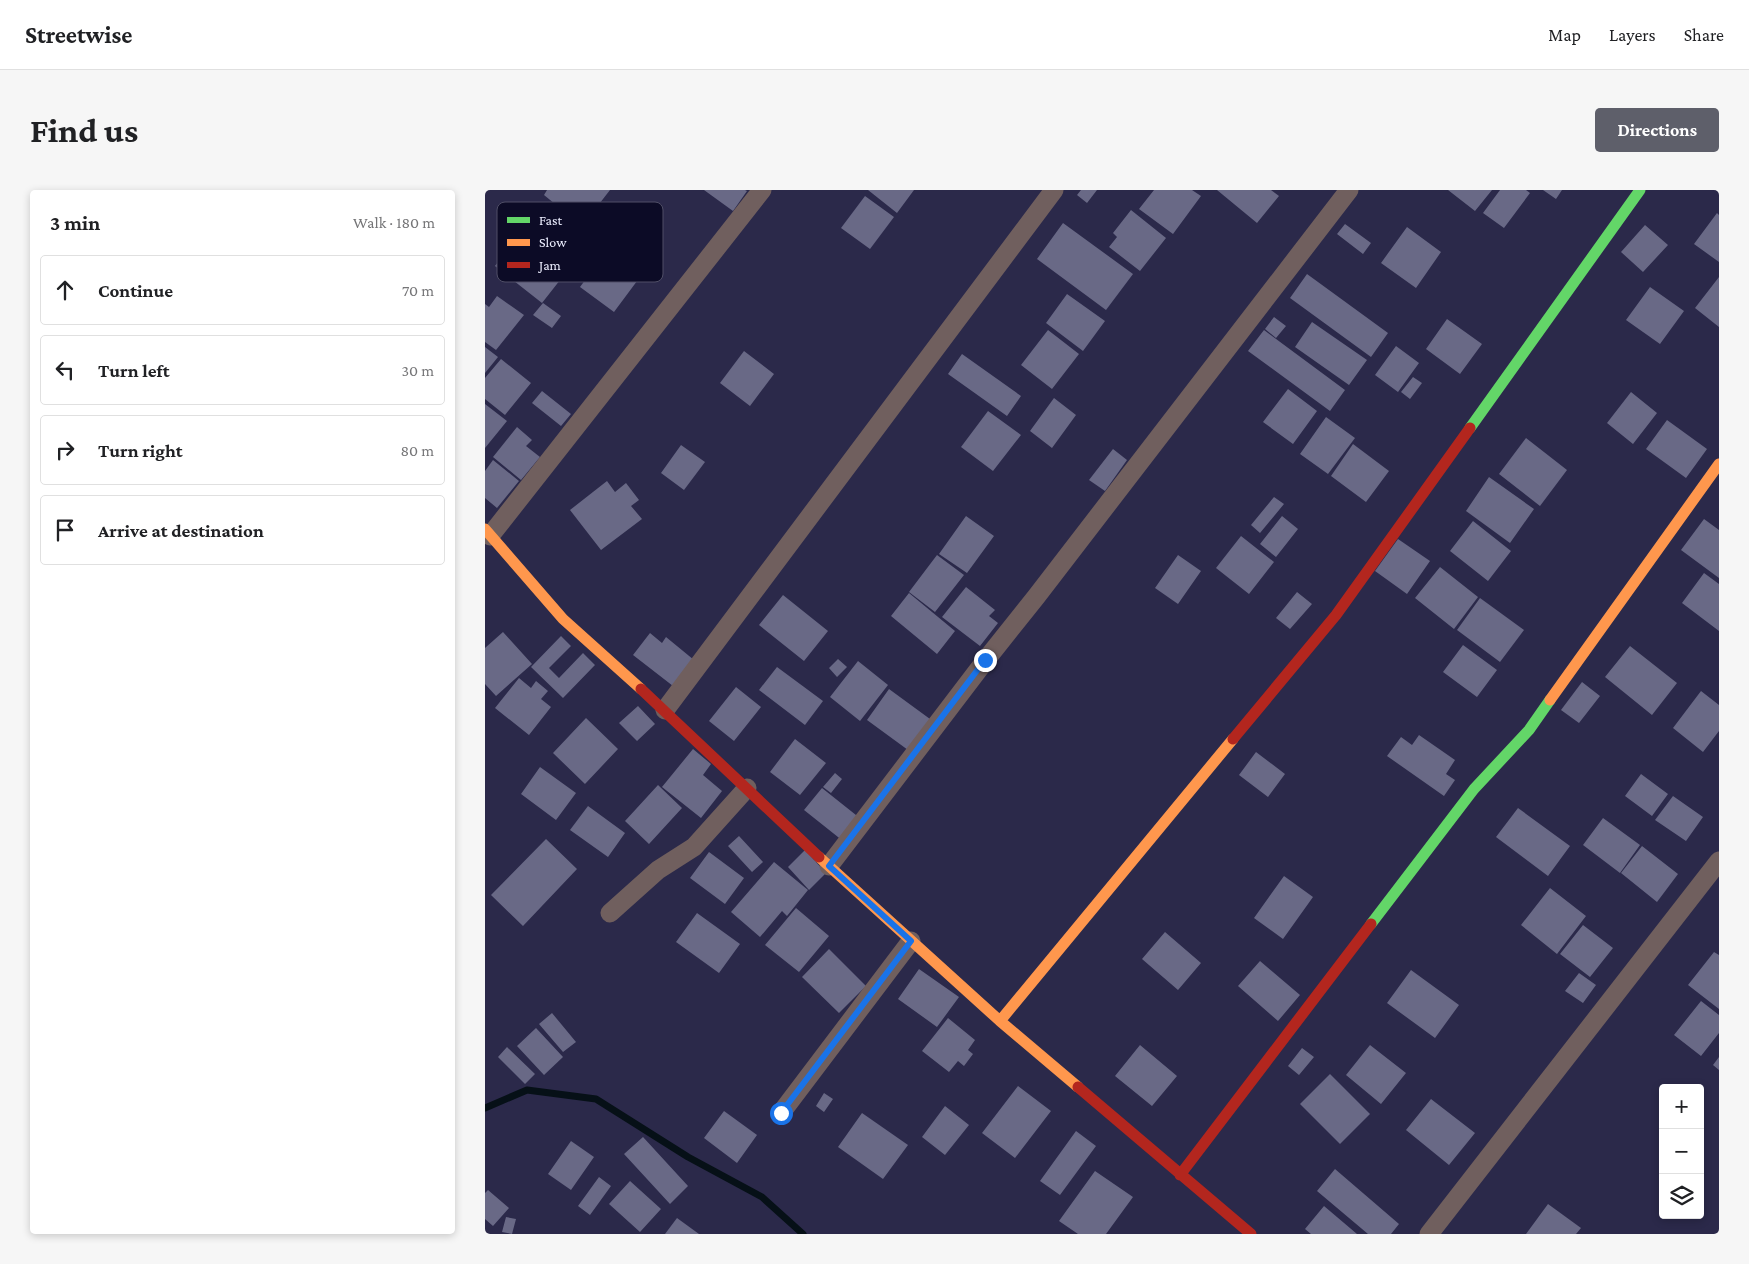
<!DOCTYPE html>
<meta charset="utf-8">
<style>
body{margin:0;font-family:"Crimson Pro",serif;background:#f6f6f6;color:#202124}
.controls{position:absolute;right:15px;bottom:15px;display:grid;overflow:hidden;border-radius:5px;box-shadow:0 2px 8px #0003}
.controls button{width:45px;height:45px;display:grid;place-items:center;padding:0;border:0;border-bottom:1px solid #e0e0e0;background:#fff;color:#202124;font:25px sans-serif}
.stop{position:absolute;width:15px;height:15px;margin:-11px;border:4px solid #1a73e8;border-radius:50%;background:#fff}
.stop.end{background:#1a73e8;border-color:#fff;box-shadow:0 1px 5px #0008}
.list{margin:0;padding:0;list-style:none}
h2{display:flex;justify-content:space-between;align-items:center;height:65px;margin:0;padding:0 20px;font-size:21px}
h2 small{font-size:16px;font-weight:400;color:#757577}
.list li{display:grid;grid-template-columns:32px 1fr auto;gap:15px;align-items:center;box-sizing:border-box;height:70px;margin:0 10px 10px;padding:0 10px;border:1px solid #e0e0e0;border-radius:5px}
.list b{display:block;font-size:19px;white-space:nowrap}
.list em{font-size:16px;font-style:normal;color:#757577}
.icon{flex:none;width:28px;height:28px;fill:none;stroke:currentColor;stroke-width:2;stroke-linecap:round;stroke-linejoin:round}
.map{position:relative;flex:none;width:1234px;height:1044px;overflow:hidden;border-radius:5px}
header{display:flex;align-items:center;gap:30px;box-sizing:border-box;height:70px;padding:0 25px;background:#fff;border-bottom:1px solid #e0e0e0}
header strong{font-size:24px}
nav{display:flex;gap:28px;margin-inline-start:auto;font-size:18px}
.intro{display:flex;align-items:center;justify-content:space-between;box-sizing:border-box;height:120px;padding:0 30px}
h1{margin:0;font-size:35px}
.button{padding:12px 22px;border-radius:5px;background:#5e5f6a;color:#fff;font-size:18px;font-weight:700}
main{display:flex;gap:30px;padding:0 30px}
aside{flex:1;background:#fff;border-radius:5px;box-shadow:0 2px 8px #0003}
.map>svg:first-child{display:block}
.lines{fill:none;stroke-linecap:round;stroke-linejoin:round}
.stream{stroke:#061017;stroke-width:7}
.building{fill:#696986}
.street{stroke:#705f5e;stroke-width:19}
.fast{stroke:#63d668;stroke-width:11}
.slow{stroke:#ff974d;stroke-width:11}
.jam{stroke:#b3261e;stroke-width:11}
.route{stroke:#1a73e8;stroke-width:6}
.key{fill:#0c0b26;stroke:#504f67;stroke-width:1}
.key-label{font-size:14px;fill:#edefff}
</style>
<header>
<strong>Streetwise</strong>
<nav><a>Map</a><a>Layers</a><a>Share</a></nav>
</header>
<div class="intro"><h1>Find us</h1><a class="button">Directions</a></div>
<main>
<aside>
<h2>3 min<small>Walk · 180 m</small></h2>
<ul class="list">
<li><svg class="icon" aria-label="ahead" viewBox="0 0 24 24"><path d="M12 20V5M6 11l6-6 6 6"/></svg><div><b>Continue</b></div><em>70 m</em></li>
<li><svg class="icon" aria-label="left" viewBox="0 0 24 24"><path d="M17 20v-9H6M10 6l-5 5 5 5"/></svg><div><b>Turn left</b></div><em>30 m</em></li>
<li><svg class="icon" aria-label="right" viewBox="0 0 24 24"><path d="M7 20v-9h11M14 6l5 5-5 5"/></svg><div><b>Turn right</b></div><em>80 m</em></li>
<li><svg class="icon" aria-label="arrive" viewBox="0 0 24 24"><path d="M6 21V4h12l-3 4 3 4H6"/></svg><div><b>Arrive at destination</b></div></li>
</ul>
</aside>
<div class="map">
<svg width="1234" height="1044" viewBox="0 0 1234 1044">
<rect width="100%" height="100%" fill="#2b294a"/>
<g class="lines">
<path class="stream" d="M 0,918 L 42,900 L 111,909 L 203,967 L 277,1007 L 318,1044"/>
</g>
<path class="building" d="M 62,0 L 125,0 L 97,36 L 59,5 Z
M 219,0 L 260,0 L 262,1 L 248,21 Z
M 383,0 L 429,0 L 412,23 Z
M 596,0 L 612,0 L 602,13 L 592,5 Z
M 669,0 L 707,0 L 716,6 L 688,44 L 654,19 Z
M 732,0 L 786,0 L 794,6 L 772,33 Z
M 963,0 L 1007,0 L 990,21 Z
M 1015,0 L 1041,0 L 1045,3 L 1019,38 L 998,23 Z
M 1058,0 L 1077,0 L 1071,9 Z
M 380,6 L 409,27 L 385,59 L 356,38 Z
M 646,20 L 681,48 L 655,81 L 624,57 L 632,47 L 628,43 Z
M 1232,23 L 1234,25 L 1234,72 L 1209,54 Z
M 578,33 L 648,84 L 621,120 L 552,69 Z
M 860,34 L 886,53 L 878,64 L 852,44 Z
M 1160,35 L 1183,55 L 1158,82 L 1136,62 Z
M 922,37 L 956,62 L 931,98 L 896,73 Z
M 32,48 L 79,85 L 57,113 L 10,76 Z
M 124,58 L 158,83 L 129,122 L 95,97 Z
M 822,84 L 903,143 L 886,167 L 805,108 Z
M 1234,87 L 1234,137 L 1210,118 Z
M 1165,97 L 1199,121 L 1175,154 L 1141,130 Z
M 582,104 L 620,131 L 598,161 L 561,133 Z
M 12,106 L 39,125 L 11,160 L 0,152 L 0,114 L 4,117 Z
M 58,113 L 76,126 L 67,138 L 48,125 Z
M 789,127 L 801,136 L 791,148 L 780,139 Z
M 962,129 L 997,154 L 975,184 L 941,159 Z
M 827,132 L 882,170 L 864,195 L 810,157 Z
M 563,140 L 594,164 L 567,199 L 536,175 Z
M 779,140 L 860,200 L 845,221 L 763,161 Z
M 911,156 L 934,173 L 913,202 L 890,185 Z
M 0,157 L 13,167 L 0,183 Z
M 259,161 L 289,184 L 265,216 L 235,193 Z
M 477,164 L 536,206 L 522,226 L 463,184 Z
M 16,169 L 46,193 L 20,225 L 0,209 L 0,188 Z
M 928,187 L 937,193 L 925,209 L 916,202 Z
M 803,199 L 832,221 L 808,254 L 778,232 Z
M 57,201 L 86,224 L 76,236 L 47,213 Z
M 1146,202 L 1172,223 L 1148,254 L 1122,233 Z
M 569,208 L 591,225 L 567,258 L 545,241 Z
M 0,214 L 22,231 L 0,258 Z
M 503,221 L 536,245 L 508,281 L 476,257 Z
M 841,227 L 870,248 L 843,284 L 815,264 Z
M 1182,230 L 1222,259 L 1201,288 L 1161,259 Z
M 32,237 L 47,250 L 41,256 L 55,267 L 36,290 L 8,267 Z
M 1041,248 L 1082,280 L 1055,316 L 1014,284 Z
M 868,254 L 904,281 L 881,312 L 846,286 Z
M 196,255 L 220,272 L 199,300 L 176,283 Z
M 628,259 L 642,270 L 620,301 L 604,290 Z
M 8,270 L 34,291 L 12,318 L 0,308 L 0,281 Z
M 1004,287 L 1049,319 L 1025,353 L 981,321 Z
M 122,291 L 130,302 L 141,293 L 154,310 L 146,316 L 157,329 L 116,360 L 85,320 Z
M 789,307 L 799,314 L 775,343 L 766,335 Z
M 481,326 L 509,346 L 482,383 L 454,364 Z
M 797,326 L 813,339 L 791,367 L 775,354 Z
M 1219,329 L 1234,340 L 1234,388 L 1196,360 Z
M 988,331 L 1026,361 L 1003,391 L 965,361 Z
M 756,346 L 789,372 L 764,404 L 731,378 Z
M 913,349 L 945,371 L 922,404 L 890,381 Z
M 452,365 L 479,385 L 450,422 L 424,402 Z
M 693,365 L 716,381 L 693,414 L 670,398 Z
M 955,377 L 993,407 L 969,439 L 930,408 Z
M 1219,383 L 1234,394 L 1234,441 L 1197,413 Z
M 481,397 L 510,420 L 504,426 L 513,433 L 495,456 L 457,427 Z
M 812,402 L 827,414 L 805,439 L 791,428 Z
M 424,403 L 470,441 L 452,464 L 406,426 Z
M 298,405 L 343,441 L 319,471 L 274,435 Z
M 995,408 L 1039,440 L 1015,472 L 972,440 Z
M 18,442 L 47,474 L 11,506 L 0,494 L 0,458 Z
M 165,443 L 177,453 L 181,447 L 209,470 L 188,496 L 148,465 Z
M 76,446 L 86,456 L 64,478 L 74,488 L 98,463 L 110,475 L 78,508 L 46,477 Z
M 978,455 L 1012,480 L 992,507 L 958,482 Z
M 1145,456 L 1192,493 L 1167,525 L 1120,487 Z
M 353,469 L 362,477 L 352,487 L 344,478 Z
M 373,471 L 403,495 L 375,531 L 345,507 Z
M 292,477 L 338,511 L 320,535 L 274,500 Z
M 34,488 L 46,498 L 51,491 L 63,501 L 56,509 L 66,517 L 44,545 L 10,518 Z
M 1097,492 L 1115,506 L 1094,533 L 1076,520 Z
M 251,497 L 276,517 L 249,551 L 224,531 Z
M 404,499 L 445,529 L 423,560 L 382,530 Z
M 1216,501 L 1234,515 L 1234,541 L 1218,562 L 1188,538 Z
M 153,516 L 170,534 L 152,551 L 134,533 Z
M 101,528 L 133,559 L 100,594 L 68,563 Z
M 934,545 L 970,570 L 961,584 L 970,590 L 959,606 L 902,566 L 916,547 L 927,555 Z
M 310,549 L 341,573 L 315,605 L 285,582 Z
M 208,559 L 226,574 L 218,585 L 237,601 L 216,628 L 177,597 Z
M 771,562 L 800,584 L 783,607 L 754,585 Z
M 55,577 L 91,603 L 71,630 L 36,604 Z
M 350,583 L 357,589 L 346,603 L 338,597 Z
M 1156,584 L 1183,604 L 1167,626 L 1140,606 Z
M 173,595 L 197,618 L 164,654 L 140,631 Z
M 337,598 L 376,629 L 358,651 L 319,620 Z
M 1188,606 L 1218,627 L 1201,651 L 1170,630 Z
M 103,616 L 140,643 L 123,667 L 85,640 Z
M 1033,618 L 1085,656 L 1063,686 L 1011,647 Z
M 1118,628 L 1155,655 L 1135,683 L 1098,655 Z
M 254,646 L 278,672 L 267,682 L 243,656 Z
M 61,649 L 92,679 L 38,736 L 6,705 Z
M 1157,656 L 1193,684 L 1172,712 L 1136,683 Z
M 320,660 L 341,683 L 324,700 L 303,677 Z
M 224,662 L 259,688 L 240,714 L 205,688 Z
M 289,672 L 323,700 L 302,726 L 297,721 L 275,747 L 246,722 Z
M 799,686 L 828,707 L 798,749 L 769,728 Z
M 1065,698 L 1101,726 L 1072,764 L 1036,735 Z
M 311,718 L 344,746 L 314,782 L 280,755 Z
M 212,723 L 255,754 L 234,783 L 191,752 Z
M 1098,735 L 1128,758 L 1105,787 L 1075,764 Z
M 680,742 L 716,773 L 693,800 L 657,769 Z
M 344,759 L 381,796 L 354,823 L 317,787 Z
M 1229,762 L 1234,765 L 1234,819 L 1203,795 Z
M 775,771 L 815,805 L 793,831 L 753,796 Z
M 434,779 L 474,807 L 452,837 L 413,809 Z
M 926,780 L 974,815 L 950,848 L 902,813 Z
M 1094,783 L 1111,795 L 1098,813 L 1080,801 Z
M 1216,811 L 1234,825 L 1234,843 L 1216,866 L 1189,845 Z
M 67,823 L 91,852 L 78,862 L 54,834 Z
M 463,828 L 490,850 L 483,860 L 488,864 L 479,876 L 473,871 L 464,882 L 437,861 Z
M 51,838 L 78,867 L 59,885 L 32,856 Z
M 655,855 L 692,886 L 667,916 L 630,886 Z
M 885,855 L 921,883 L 896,914 L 861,885 Z
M 22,857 L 50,884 L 40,894 L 13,867 Z
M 817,858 L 829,867 L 814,885 L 803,876 Z
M 1234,867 L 1234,880 L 1228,875 Z
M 845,884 L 885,924 L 855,954 L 815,914 Z
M 533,896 L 566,921 L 530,968 L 497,943 Z
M 339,903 L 348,909 L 339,922 L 331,916 Z
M 946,909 L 990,943 L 964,975 L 921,940 Z
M 460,916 L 484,935 L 460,965 L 437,947 Z
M 239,921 L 272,945 L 252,973 L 219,948 Z
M 377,923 L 423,955 L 398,989 L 353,957 Z
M 591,941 L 611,956 L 575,1005 L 555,991 Z
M 158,947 L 203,996 L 185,1014 L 139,964 Z
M 86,951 L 109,967 L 86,1000 L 63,984 Z
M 850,979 L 914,1034 L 906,1044 L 883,1044 L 832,1001 Z
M 610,981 L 648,1007 L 621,1044 L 593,1044 L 574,1031 Z
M 114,987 L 126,996 L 105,1025 L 93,1016 Z
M 145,991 L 176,1019 L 155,1042 L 124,1014 Z
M 3,1000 L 24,1018 L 8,1036 L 0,1029 L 0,1003 Z
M 1063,1014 L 1096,1038 L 1091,1044 L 1041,1044 Z
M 839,1016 L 872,1044 L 826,1044 L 820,1039 Z
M 21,1027 L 31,1029 L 27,1044 L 17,1042 Z
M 192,1028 L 214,1044 L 180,1044 Z"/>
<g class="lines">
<path class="street" d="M 5,346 L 277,0
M 180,520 L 569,0
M 344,676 L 500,471 L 551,407 L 864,0
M 125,723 L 173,680 L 209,657 L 262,598
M 296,923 L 426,751
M 944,1044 L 1234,671"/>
<path class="fast" d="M 985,238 L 1155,0
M 886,734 L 989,599 L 1044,540 L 1065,510"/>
<path class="slow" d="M 0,339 L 78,429 L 156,499
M 1065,510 L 1234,274
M 334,667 L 515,831 L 593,897
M 515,831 L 748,549"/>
<path class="jam" d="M 156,499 L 334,667
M 748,549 L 851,425 L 985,238
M 593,897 L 766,1044
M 695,985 L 886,734"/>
</g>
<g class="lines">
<path class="route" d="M 296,923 L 426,751 L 344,676 L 500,470"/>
</g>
<rect x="12" y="12" width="166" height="80" rx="8" class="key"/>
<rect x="22" y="27" width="23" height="6" fill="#63d668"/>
<rect x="22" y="49" width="23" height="7" fill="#ff974d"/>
<rect x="22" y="72" width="23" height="6" fill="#b3261e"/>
<g class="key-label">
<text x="54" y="35">Fast</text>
<text x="54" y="57">Slow</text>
<text x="54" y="80">Jam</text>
</g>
</svg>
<div class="controls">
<button>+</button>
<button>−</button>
<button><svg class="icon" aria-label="layers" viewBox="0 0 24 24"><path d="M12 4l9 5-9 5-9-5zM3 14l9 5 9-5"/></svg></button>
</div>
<div class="stop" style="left:296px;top:923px"></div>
<div class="stop end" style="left:500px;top:470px"></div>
</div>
</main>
